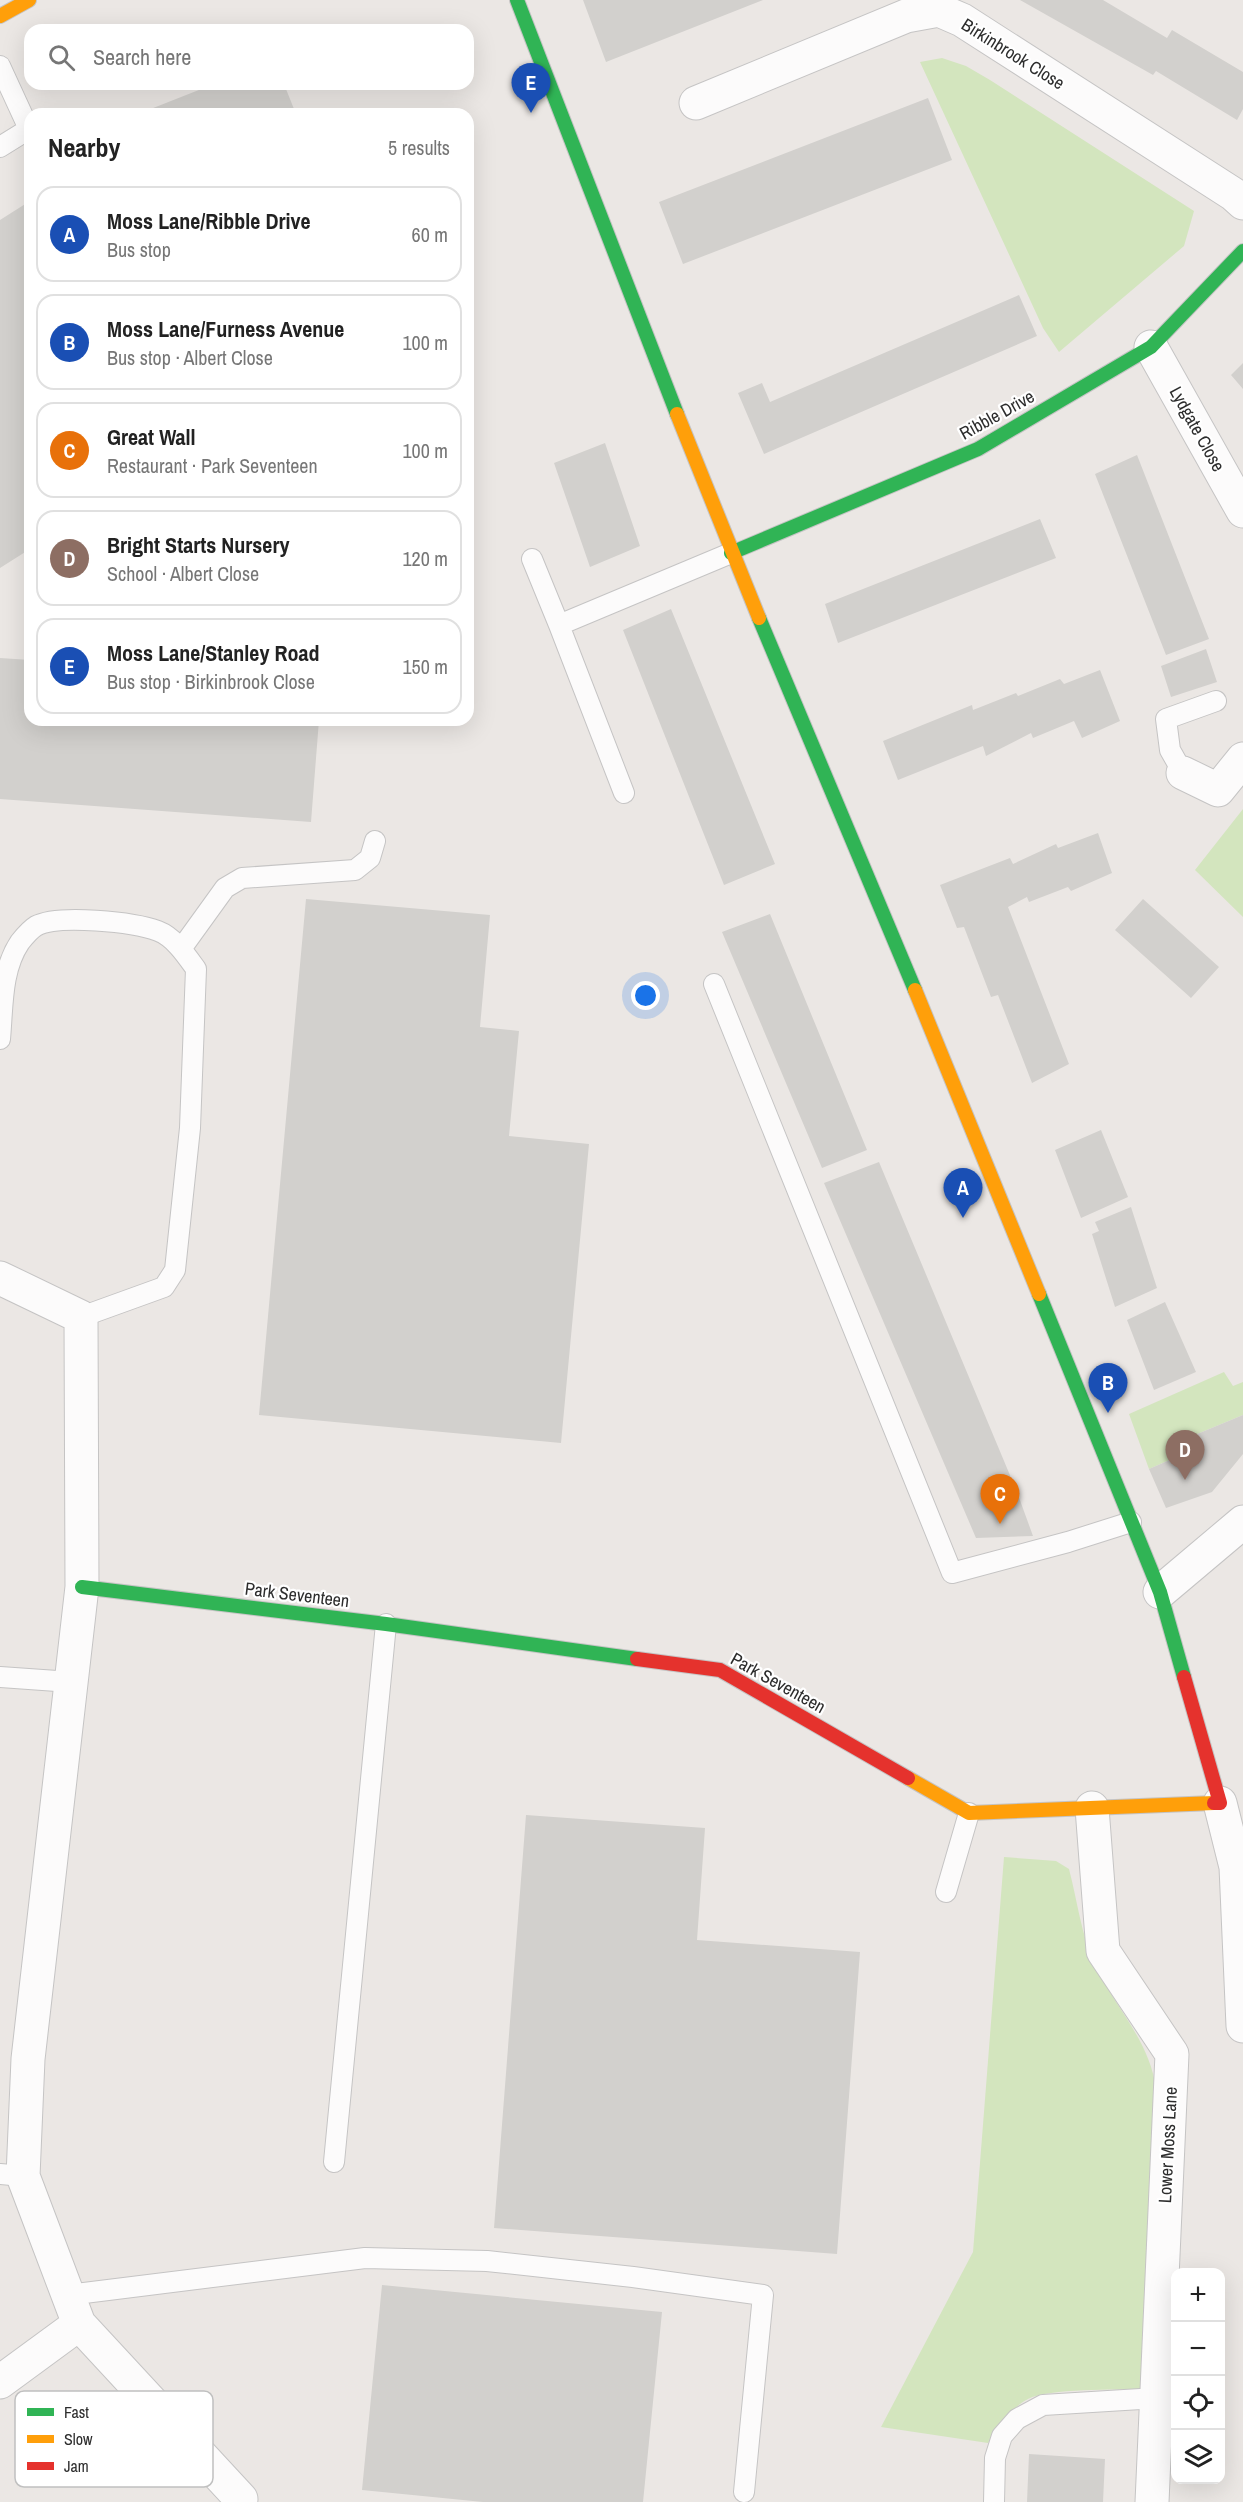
<!DOCTYPE html>
<meta charset="utf-8">
<style>
body{margin:0;font-family:"Archivo Narrow",sans-serif;background:#f2f2f2;color:#222}
.controls{position:absolute;right:18px;bottom:18px;display:grid;overflow:hidden;border-radius:12px;box-shadow:0 6px 24px #0002}
.controls button{width:54px;height:54px;display:grid;place-items:center;padding:0;border:0;border-bottom:2px solid #e0e0e0;background:#fff;color:#222;font:30px sans-serif}
.you{position:absolute;left:646px;top:996px;width:21px;height:21px;margin:-15px;border:4px solid #fff;border-radius:50%;background:#1a73e8;box-shadow:0 0 0 9px #1a73e833}
.badge{display:grid;place-items:center;width:39px;height:39px;border-radius:50%;background:#706e6d;color:#fff;font-size:20px;font-weight:700}
.pin{position:absolute;translate:-50% -50px;filter:drop-shadow(0 2px 3px #0008)}
.pin::after{content:'';position:absolute;top:32px;width:21px;height:18px;background:inherit;clip-path:polygon(0 0,100% 0,50% 100%)}
.list{margin:0;padding:0;list-style:none}
h2{display:flex;justify-content:space-between;align-items:center;height:78px;margin:0;padding:0 24px;font-size:26px}
h2 small{font-size:20px;font-weight:400;color:#767676}
.list li{display:grid;grid-template-columns:39px 1fr auto;gap:18px;align-items:center;box-sizing:border-box;height:96px;margin:0 12px 12px;padding:0 12px;border:2px solid #e0e0e0;border-radius:18px}
.list b{display:block;font-size:22px;white-space:nowrap}
.list p{margin:0;font-size:20px;white-space:nowrap;color:#767676}
.list em{font-size:20px;font-style:normal;color:#767676}
.icon{flex:none;width:33px;height:33px;fill:none;stroke:currentColor;stroke-width:2;stroke-linecap:round;stroke-linejoin:round}
.map{position:relative;flex:none;width:1243px;height:2502px;overflow:hidden}
.search{position:absolute;background:#fff;box-shadow:0 6px 24px #0002;left:24px;top:24px;width:450px;height:66px;display:flex;align-items:center;gap:15px;box-sizing:border-box;padding:0 21px;border-radius:18px;color:#767676;font-size:22px}
.panel{position:absolute;background:#fff;box-shadow:0 6px 24px #0002;left:24px;top:108px;width:450px;height:618px;border-radius:18px}
.map>svg:first-child{display:block}
.green{fill:#d3e5be}
.building{fill:#d2d0cd}
.lines{fill:none;stroke-linecap:round;stroke-linejoin:round}
.lane-casing{stroke:#c5c4c4;stroke-width:22}
.street-casing{stroke:#c5c4c4;stroke-width:35}
.fast-casing{stroke:#c5c4c4;stroke-width:16}
.slow-casing{stroke:#c5c4c4;stroke-width:16}
.jam-casing{stroke:#c5c4c4;stroke-width:16}
.lane{stroke:#fcfbfb;stroke-width:20}
.street{stroke:#fcfbfb;stroke-width:33}
.fast{stroke:#30b455;stroke-width:14}
.slow{stroke:#ff9f0a;stroke-width:14}
.jam{stroke:#e5322d;stroke-width:14}
.labels{text-anchor:middle;stroke-width:4.5;stroke-linejoin:round;paint-order:stroke}
.street-label{font-size:18px;fill:#2d2d2d;stroke:#fff}
.key{fill:#fff;stroke:#c0c0c0;stroke-width:1.5}
.key-label{font-size:16px;fill:#2d2d2d}
</style>
<div class="map">
<svg width="1243" height="2502" viewBox="0 0 1243 2502">
<rect width="100%" height="100%" fill="#ebe7e4"/>
<path class="green" d="M 942,58 L 966,66 L 990,80 L 1194,211 L 1184,246 L 1059,352 L 1043,328 L 920,62 Z
M 1243,809 L 1243,917 L 1195,870 Z
M 1224,1372 L 1233,1386 L 1243,1382 L 1243,1415 L 1178,1442 L 1188,1452 L 1149,1469 L 1129,1414 Z
M 1004,1857 L 1056,1861 L 1069,1869 C 1077,1899 1081,1934 1094,1962 C 1113,2006 1150,2040 1156,2089 L 1143,2389 C 1117,2390 1049,2388 1028,2399 C 1011,2408 999,2427 988,2443 L 881,2427 L 973,2252 Z"/>
<path class="building" d="M 583,0 L 763,0 L 606,62 Z
M 1020,0 L 1103,0 L 1167,38 L 1172,30 L 1243,72 L 1243,109 L 1237,120 L 1156,71 L 1153,75 Z
M 214,84 L 284,84 L 296,114 L 138,114 Z
M 928,98 L 952,160 L 683,264 L 659,202 Z
M 30,201 L 30,549 L 0,568 L 0,220 Z
M 1019,295 L 1037,336 L 764,454 L 738,393 L 762,383 L 770,402 Z
M 1243,363 L 1243,389 L 1231,375 Z
M 605,443 L 640,546 L 590,567 L 554,463 Z
M 1137,455 L 1209,639 L 1166,655 L 1095,474 Z
M 1040,519 L 1056,558 L 838,643 L 825,604 Z
M 671,609 L 775,864 L 724,885 L 623,630 Z
M 1206,649 L 1217,682 L 1171,697 L 1161,666 Z
M 0,658 L 30,660 L 30,720 L 319,720 L 311,822 L 0,799 Z
M 1100,670 L 1120,721 L 1082,738 L 1074,721 L 1033,738 L 1031,733 L 986,756 L 983,746 L 898,780 L 883,741 L 972,705 L 973,710 L 1016,693 L 1018,696 L 1060,679 L 1064,684 Z
M 1098,833 L 1112,873 L 1071,891 L 1068,887 L 1029,902 L 1027,897 L 1008,907 L 1069,1064 L 1032,1083 L 998,995 L 991,997 L 964,927 L 957,928 L 940,885 L 1010,858 L 1013,864 L 1056,844 L 1058,848 Z
M 306,899 L 490,915 L 480,1027 L 519,1031 L 509,1136 L 589,1144 L 561,1443 L 259,1415 Z
M 1143,899 L 1219,967 L 1191,998 L 1115,930 Z
M 770,914 L 867,1150 L 822,1168 L 722,932 Z
M 1101,1130 L 1128,1197 L 1081,1218 L 1055,1150 Z
M 879,1162 L 1017,1492 L 1033,1536 L 976,1538 L 824,1183 Z
M 1131,1207 L 1157,1288 L 1115,1307 L 1092,1234 L 1099,1231 L 1095,1222 Z
M 1165,1302 L 1196,1372 L 1154,1390 L 1127,1320 Z
M 1243,1415 L 1243,1454 L 1212,1492 L 1166,1508 L 1149,1469 L 1188,1452 L 1178,1442 Z
M 526,1815 L 705,1828 L 697,1940 L 860,1952 L 837,2254 L 494,2228 Z
M 382,2285 L 662,2312 L 643,2502 L 483,2502 L 362,2490 Z
M 1029,2454 L 1105,2459 L 1103,2502 L 1027,2502 Z"/>
<g class="lines">
<g class="lane-casing">
<path id="lane" d="M 0,66 L 29,129 L 0,147
M 532,559 L 559,625 L 731,553
M 559,625 L 624,793
M 1183,773 L 1170,750 L 1166,719 L 1216,701
M 181,949 L 225,888 L 242,878 L 355,870 L 370,858 L 375,841
M 714,984 L 952,1573 L 1068,1542 L 1131,1522
M 0,1039 C 3,1007 1,970 20,942 C 24,937 31,929 36,926 C 58,914 134,922 158,931 C 174,937 186,955 196,969 L 190,1128 L 175,1270 L 164,1287 L 81,1317
M 0,1677 L 71,1682
M 946,1892 L 969,1813
M 334,2162 L 386,1624
M 0,2174 L 23,2176
M 68,2295 L 365,2258 L 487,2261 L 633,2277 L 763,2295 L 744,2492
M 994,2502 L 995,2458 L 1002,2436 L 1017,2419 L 1043,2405 L 1157,2398"/>
</g>
<g class="street-casing">
<path id="street" d="M 696,103 L 906,16 L 939,10 L 962,20 L 1233,194 L 1243,203
M 1151,347 L 1243,511
M 1183,773 L 1218,790 L 1243,759
M 0,1278 L 81,1317 L 82,1587 L 28,2059 L 23,2176 L 79,2324 L 241,2499
M 1160,1592 L 1243,1522
M 1220,1803 L 1236,1867 L 1243,2026
M 1092,1808 L 1103,1951 L 1172,2054 L 1152,2502
M 0,2382 L 79,2324"/>
</g>
<g class="fast-casing">
<path id="fast" d="M 517,0 L 677,414
M 731,553 L 978,449 L 1151,347 L 1243,251
M 759,618 L 915,990
M 1039,1294 L 1160,1592 L 1184,1677
M 82,1587 L 386,1624 L 637,1659"/>
</g>
<g class="slow-casing">
<path id="slow" d="M 0,16 L 29,0
M 677,414 L 759,618
M 915,990 L 1039,1294
M 908,1778 L 969,1813 L 1214,1803"/>
</g>
<g class="jam-casing">
<path id="jam" d="M 637,1659 L 720,1670 L 908,1778
M 1184,1677 L 1220,1803 L 1214,1803"/>
</g>
<use href="#lane" class="lane"/>
<use href="#street" class="street"/>
<use href="#fast" class="fast"/>
<use href="#slow" class="slow"/>
<use href="#jam" class="jam"/>
</g>
<g class="labels">
<g class="street-label">
<text transform="translate(1013 54) rotate(32)" y="6">Birkinbrook Close</text>
<text transform="translate(997 415) rotate(-29)" y="6">Ribble Drive</text>
<text transform="translate(1197 429) rotate(61)" y="6">Lydgate Close</text>
<text transform="translate(297 1595) rotate(7)" y="6">Park Seventeen</text>
<text transform="translate(778 1683) rotate(29)" y="6">Park Seventeen</text>
<text transform="translate(1168 2145) rotate(-87)" y="6">Lower Moss Lane</text>
</g>
</g>
<rect x="15" y="2391" width="198" height="96" rx="9" class="key"/>
<rect x="27" y="2408" width="27" height="8" fill="#30b455"/>
<rect x="27" y="2435" width="27" height="8" fill="#ff9f0a"/>
<rect x="27" y="2462" width="27" height="8" fill="#e5322d"/>
<g class="key-label">
<text x="64" y="2418">Fast</text>
<text x="64" y="2445">Slow</text>
<text x="64" y="2472">Jam</text>
</g>
</svg>
<div class="controls">
<button>+</button>
<button>−</button>
<button><svg class="icon" aria-label="locate" viewBox="0 0 24 24"><circle cx="12" cy="12" r="6"/><path d="M12 2v4M12 18v4M2 12h4M18 12h4"/></svg></button>
<button><svg class="icon" aria-label="layers" viewBox="0 0 24 24"><path d="M12 4l9 5-9 5-9-5zM3 14l9 5 9-5"/></svg></button>
</div>
<div class="you"></div>
<div class="pin badge" style="left:963px;top:1218px;background:#1a4fb4">A</div>
<div class="pin badge" style="left:1108px;top:1413px;background:#1a4fb4">B</div>
<div class="pin badge" style="left:1000px;top:1524px;background:#e8710a">C</div>
<div class="pin badge" style="left:1185px;top:1480px;background:#8d6e63">D</div>
<div class="pin badge" style="left:531px;top:113px;background:#1a4fb4">E</div>
<div class="search"><svg class="icon" aria-label="search" viewBox="0 0 24 24"><circle cx="10" cy="10" r="6"/><path d="M15 15l6 6"/></svg>Search here</div>
<section class="panel">
<h2>Nearby<small>5 results</small></h2>
<ul class="list">
<li><span class="badge" style="background:#1a4fb4">A</span><div><b>Moss Lane/Ribble Drive</b><p>Bus stop</p></div><em>60 m</em></li>
<li><span class="badge" style="background:#1a4fb4">B</span><div><b>Moss Lane/Furness Avenue</b><p>Bus stop · Albert Close</p></div><em>100 m</em></li>
<li><span class="badge" style="background:#e8710a">C</span><div><b>Great Wall</b><p>Restaurant · Park Seventeen</p></div><em>100 m</em></li>
<li><span class="badge" style="background:#8d6e63">D</span><div><b>Bright Starts Nursery</b><p>School · Albert Close</p></div><em>120 m</em></li>
<li><span class="badge" style="background:#1a4fb4">E</span><div><b>Moss Lane/Stanley Road</b><p>Bus stop · Birkinbrook Close</p></div><em>150 m</em></li>
</ul>
</section>
</div>
